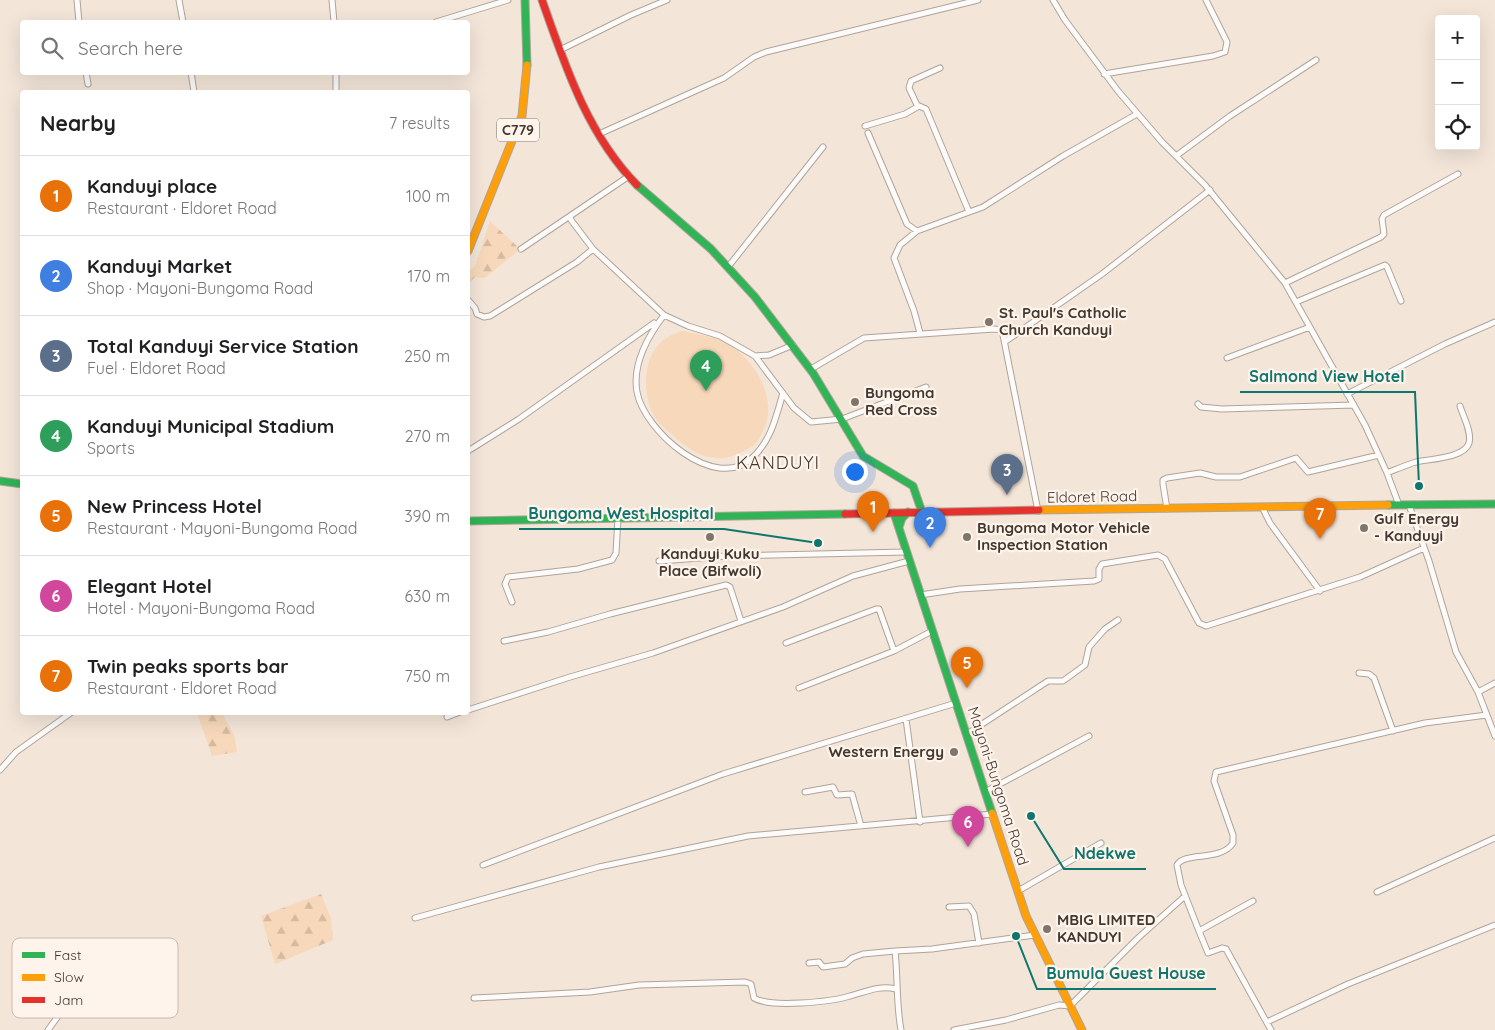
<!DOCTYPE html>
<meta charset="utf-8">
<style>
body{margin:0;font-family:Quicksand,sans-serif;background:#f2f2f2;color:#202124}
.controls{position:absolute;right:15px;top:15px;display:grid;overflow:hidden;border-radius:5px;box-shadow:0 5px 20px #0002}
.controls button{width:45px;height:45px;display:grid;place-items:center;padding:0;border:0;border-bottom:1px solid #e0e0e0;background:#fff;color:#202124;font:25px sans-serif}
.you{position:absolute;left:854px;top:471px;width:18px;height:18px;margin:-12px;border:4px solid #fff;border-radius:50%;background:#1a73e8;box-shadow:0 0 0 8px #1a73e833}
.badge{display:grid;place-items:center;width:32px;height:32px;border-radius:50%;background:#80756a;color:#fff;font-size:16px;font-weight:700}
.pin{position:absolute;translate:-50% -41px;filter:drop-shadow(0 1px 2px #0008)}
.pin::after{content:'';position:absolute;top:26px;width:18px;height:15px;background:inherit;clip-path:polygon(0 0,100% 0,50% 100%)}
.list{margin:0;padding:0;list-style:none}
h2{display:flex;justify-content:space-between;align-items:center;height:65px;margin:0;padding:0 20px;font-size:21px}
h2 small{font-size:16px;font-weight:400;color:#757577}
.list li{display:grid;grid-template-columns:32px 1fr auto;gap:15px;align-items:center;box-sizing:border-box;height:80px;padding:0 20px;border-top:1px solid #e0e0e0}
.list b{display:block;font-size:19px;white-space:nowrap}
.list p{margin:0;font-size:16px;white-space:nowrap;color:#757577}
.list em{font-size:16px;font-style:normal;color:#757577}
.icon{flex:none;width:28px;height:28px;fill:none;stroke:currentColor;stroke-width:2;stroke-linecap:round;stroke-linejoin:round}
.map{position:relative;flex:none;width:1495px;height:1030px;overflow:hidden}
.search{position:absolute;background:#fff;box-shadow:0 5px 20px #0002;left:20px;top:20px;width:450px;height:55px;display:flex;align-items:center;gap:12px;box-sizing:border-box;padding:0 18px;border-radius:5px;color:#757577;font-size:19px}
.panel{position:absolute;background:#fff;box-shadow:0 5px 20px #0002;left:20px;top:90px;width:450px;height:625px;border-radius:5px}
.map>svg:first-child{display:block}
.forest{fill:url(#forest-firs)}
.pitch{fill:#f7d8bb}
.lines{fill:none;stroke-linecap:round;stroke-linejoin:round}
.street-casing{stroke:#afa49a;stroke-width:7}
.fast-casing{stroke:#afa49a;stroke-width:9}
.slow-casing{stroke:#afa49a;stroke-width:9}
.jam-casing{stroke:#afa49a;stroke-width:9}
.street{stroke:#fdfbf9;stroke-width:5}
.fast{stroke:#30b455;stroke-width:7}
.slow{stroke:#ff9f0a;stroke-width:7}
.jam{stroke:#e5322d;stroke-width:7}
.poi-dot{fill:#80756a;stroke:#fff4eb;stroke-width:2}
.labels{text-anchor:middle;stroke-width:4.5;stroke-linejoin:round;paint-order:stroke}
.shield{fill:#fff4eb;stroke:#7b7067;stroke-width:1}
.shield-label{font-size:14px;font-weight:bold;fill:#42382f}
.poi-label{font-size:15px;font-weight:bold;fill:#42382f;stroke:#fff4eb;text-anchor:start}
.street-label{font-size:15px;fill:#42382f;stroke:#fff4eb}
.quarter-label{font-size:18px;letter-spacing:1px;fill:#42382f;stroke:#fff4eb}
.key{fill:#fff4eb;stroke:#c6bcb3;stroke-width:1}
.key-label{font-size:14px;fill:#42382f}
.leader{fill:none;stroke:#0f766e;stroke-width:2}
.callout-dot{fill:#0f766e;stroke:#fff4eb;stroke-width:2}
.callout-label{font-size:16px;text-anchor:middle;font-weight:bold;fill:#0f766e;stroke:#fff4eb;stroke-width:4.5;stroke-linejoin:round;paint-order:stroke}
</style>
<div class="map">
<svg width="1495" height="1030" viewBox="0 0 1495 1030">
<defs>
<pattern id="forest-firs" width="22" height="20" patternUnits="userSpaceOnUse" patternTransform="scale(1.25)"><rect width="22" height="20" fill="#f7d8bb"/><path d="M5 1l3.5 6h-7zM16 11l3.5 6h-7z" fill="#d5baa1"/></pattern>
</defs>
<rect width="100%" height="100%" fill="#f3e5d8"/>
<path class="forest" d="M 490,221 L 520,249 L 485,278 L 475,277 L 469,283 C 465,277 469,270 475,266 Z
M 197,713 L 222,713 L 234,735 L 237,752 L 212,756 Z
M 321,894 L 331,918 L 333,940 L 275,964 L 261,916 Z"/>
<path class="pitch" d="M 682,331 C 697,334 712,336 726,343 C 756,359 780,402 762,433 C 759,439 757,444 751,447 C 742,452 733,457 723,458 C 705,460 691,450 678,440 C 671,433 659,425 654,416 C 642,393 642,355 665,339 C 670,335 677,333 682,331 Z"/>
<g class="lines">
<g class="street-casing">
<path id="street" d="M 77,0 L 79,22
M 179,0 L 183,22
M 332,0 L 334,22
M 1053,0 L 1065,20 L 1118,91 L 1162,142 L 1205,185 L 1285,283 L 1365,425 L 1387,473 L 1399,505
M 436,22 L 508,0
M 560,50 L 631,15 L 667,0
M 940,68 L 911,81 L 909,88 L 917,105 L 926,109 L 969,212
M 86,72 L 88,84
M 191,72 L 194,92
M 336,72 L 336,92
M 1104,74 L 1213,56 L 1225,52 L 1227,42 L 1206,0
M 865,126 L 905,114 L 919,106
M 868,133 L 907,224 L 917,231 L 983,207 L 1063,156 L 1137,114
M 599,134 L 724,78 L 754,57 L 766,52 L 978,0
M 1176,156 L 1230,116 L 1316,60
M 629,176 L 570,216 L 571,220 L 593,249 L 664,315 L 688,326 L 720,336 L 755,356 L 769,355 L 793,345
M 917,231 L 900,245 L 894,258 L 914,311 L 920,333
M 521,249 L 570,216
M 728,267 L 823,147
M 1285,283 L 1381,237 L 1384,234 L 1382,219 L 1384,215 L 1458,174
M 468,300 L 475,308 L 477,314 L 484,317 L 490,316 L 577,262 L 593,249
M 1296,302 L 1385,265 L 1387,267 L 1401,301
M 664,315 C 648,336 632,364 637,392 C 644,431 715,493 752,458 C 771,441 776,417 783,393
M 1006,341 L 1102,274 L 1210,190
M 755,356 L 794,408 L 811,422 L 842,419 L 926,387
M 1227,358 L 1310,327
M 811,369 L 864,338 L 994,329 L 1002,330 L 1038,511
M 1347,394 L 1445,344 L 1495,322
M 1198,404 L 1201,407 L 1222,409 L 1354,405
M 468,451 L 519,419 L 654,323
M 1387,473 C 1397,469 1406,465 1416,462 C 1429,459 1465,458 1469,443 C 1472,432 1463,416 1460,406
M 1409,505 L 1429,561 L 1456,652 L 1478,692 L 1495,736
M 1262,507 L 1270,523 L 1320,591
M 1167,509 L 1163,484 L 1163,480 L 1167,478 L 1200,473 L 1216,477 L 1240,477 L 1296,458 L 1308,472 L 1379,455
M 659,561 L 727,556 L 906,552
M 920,595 L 960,589 L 1094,581 L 1099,579 L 1099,569 L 1102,564 L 1158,555 L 1165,559 L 1199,623 L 1206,626 L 1360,577 L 1424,548
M 512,602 L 505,584 L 508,577 L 578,569 L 612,560 L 616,553 L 618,518
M 504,641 L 548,632 L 610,614 L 726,585 L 730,587 L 741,621
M 786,643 L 876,609 L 879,609 L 894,651
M 1359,673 L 1369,674 L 1374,678 L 1393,731
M 799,688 L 894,651 L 932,631
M 1478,692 L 1495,683
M 468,710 L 570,677 L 653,653 L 783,607 L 853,576 L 909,561
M 447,717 L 460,712
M 906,719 L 920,822
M 967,734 L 1048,681 L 1063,681 L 1085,665 L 1089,647 L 1105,629 L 1118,620
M 0,770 L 16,752 L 72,712
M 805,792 L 833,787 L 837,795 L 852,794 L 861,826
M 985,792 L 1089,736
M 483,865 L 723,774 L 956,703
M 1018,891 L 1101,843
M 1377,892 L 1495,838
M 1253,901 L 1199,931 L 1208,953 L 1222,948 L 1226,949 L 1271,1030
M 949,907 L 969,906 L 974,914 L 979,943
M 415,918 L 599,867 L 748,836 L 992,814
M 1199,931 L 1181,885 L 1177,865 C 1185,851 1221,862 1233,843 L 1233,835 L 1214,781 L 1216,772 L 1425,723 L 1487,715
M 809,963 L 819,962 L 823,967 L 845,964 L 852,958 L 863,954 L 895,951
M 474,998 L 590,992 L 639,985 L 745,982 L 751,984 L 754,998 C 770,1008 831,1002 850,996 C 866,992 878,985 896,989
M 1267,1022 L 1348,984 L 1495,925
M 48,1030 L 94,967
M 901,1030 C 896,1003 898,977 895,951 L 932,949 L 1035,935
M 954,1030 L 1006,1020 L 1059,1005 L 1070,1006 L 1138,938 L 1185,896"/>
</g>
<g class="fast-casing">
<path id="fast" d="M 525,0 L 527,65
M 637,185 L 711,249 L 755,297 L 813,373 L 863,456 L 913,486 L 922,512
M 0,481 L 22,484
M 1388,505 L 1495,504
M 894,513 L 992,813
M 468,521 L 845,514
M 899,527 L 902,518 L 908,512"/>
</g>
<g class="slow-casing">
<path id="slow" d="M 468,251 L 522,116 L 527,65
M 1039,510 L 1388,505
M 992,813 L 1026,916 L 1082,1030"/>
</g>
<g class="jam-casing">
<path id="jam" d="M 542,0 C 565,65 587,134 637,185
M 845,514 L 1039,510"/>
</g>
<use href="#street" class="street"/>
<use href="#fast" class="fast"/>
<use href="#slow" class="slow"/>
<use href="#jam" class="jam"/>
</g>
<g class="poi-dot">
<circle cx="989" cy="322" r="5"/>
<circle cx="855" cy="402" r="5"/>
<circle cx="1364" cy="528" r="5"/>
<circle cx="710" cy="537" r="5"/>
<circle cx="967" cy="537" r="5"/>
<circle cx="954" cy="752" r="5"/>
<circle cx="1047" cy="929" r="5"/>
</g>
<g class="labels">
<rect class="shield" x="497" y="118.5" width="42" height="23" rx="4"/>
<g class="shield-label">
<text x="518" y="135">C779</text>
</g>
<g class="poi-label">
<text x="999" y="318">St. Paul's Catholic<tspan x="999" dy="17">Church Kanduyi</tspan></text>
<text x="865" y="398">Bungoma<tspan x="865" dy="17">Red Cross</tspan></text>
<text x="1374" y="524">Gulf Energy<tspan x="1374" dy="17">- Kanduyi</tspan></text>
<text x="977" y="533">Bungoma Motor Vehicle<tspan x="977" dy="17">Inspection Station</tspan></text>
<text x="710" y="559" text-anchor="middle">Kanduyi Kuku<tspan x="710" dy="17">Place (Bifwoli)</tspan></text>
<text x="944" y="757" text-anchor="end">Western Energy</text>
<text x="1057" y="925">MBIG LIMITED<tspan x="1057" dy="17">KANDUYI</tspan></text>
</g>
<g class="street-label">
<text transform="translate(1092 497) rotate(-1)" y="5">Eldoret Road</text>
<text transform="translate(998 786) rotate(72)" y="5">Mayoni-Bungoma Road</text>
</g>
<g class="quarter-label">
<text x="778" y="469">KANDUYI</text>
</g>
</g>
<rect x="12" y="938" width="166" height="80" rx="8" class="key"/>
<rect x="22" y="952" width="23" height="6" fill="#30b455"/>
<rect x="22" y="974" width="23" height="7" fill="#ff9f0a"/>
<rect x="22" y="997" width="23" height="6" fill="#e5322d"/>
<g class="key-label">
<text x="54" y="960">Fast</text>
<text x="54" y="982">Slow</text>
<text x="54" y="1005">Jam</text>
</g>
<path class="leader" d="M1419 486L1415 392H1240M818 543L724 529H519M1031 816L1064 869H1146M1016 936L1037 989H1216"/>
<g class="callout-dot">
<circle cx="1419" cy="486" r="5"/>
<circle cx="818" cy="543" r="5"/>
<circle cx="1031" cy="816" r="5"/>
<circle cx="1016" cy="936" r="5"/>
</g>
<g class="callout-label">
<text x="1327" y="382">Salmond View Hotel</text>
<text x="621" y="519">Bungoma West Hospital</text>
<text x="1105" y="859">Ndekwe</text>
<text x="1126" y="979">Bumula Guest House</text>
</g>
</svg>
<div class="controls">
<button>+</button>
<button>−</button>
<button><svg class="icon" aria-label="locate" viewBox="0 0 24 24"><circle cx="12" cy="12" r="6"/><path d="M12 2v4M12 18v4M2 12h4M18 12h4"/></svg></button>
</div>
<div class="you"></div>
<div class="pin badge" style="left:873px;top:532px;background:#e8710a">1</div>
<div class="pin badge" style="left:930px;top:548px;background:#3f7fe0">2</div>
<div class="pin badge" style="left:1007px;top:495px;background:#5c6f8a">3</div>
<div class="pin badge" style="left:706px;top:391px;background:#2e9e5b">4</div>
<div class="pin badge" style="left:967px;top:688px;background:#e8710a">5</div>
<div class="pin badge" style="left:968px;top:847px;background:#d1479c">6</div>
<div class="pin badge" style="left:1320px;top:539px;background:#e8710a">7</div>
<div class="search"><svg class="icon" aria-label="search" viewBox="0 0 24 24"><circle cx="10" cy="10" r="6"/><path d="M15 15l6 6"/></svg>Search here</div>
<section class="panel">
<h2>Nearby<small>7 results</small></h2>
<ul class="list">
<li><span class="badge" style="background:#e8710a">1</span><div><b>Kanduyi place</b><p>Restaurant · Eldoret Road</p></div><em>100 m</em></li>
<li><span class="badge" style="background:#3f7fe0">2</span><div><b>Kanduyi Market</b><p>Shop · Mayoni-Bungoma Road</p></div><em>170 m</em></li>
<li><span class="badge" style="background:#5c6f8a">3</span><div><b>Total Kanduyi Service Station</b><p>Fuel · Eldoret Road</p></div><em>250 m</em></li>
<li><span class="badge" style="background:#2e9e5b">4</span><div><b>Kanduyi Municipal Stadium</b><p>Sports</p></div><em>270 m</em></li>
<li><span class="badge" style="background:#e8710a">5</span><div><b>New Princess Hotel</b><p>Restaurant · Mayoni-Bungoma Road</p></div><em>390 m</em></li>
<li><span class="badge" style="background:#d1479c">6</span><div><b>Elegant Hotel</b><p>Hotel · Mayoni-Bungoma Road</p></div><em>630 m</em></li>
<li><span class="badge" style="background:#e8710a">7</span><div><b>Twin peaks sports bar</b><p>Restaurant · Eldoret Road</p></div><em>750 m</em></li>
</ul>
</section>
</div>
